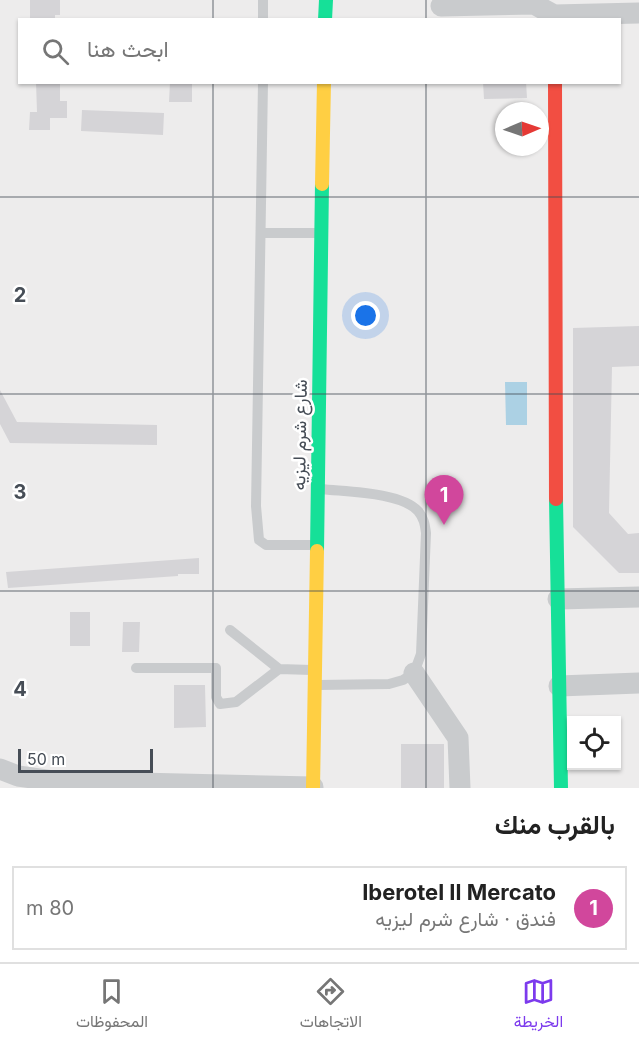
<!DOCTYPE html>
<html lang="ar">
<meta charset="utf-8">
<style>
body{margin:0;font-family:Inter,Vazirmatn,sans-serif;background:#f6f6f6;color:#222;direction:rtl}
.controls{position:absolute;right:18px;bottom:18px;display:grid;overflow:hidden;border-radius:0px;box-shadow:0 2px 4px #0004}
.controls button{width:54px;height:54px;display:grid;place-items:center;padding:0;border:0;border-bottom:2px solid #e0e0e0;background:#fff;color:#222;font:30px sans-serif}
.compass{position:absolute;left:495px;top:102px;width:54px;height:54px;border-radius:50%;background:#fff;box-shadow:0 2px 4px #0004;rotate:88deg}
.scale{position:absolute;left:18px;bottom:15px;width:135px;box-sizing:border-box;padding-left:6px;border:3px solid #464d56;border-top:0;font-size:16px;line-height:21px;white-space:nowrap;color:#464d56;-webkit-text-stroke:4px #fff;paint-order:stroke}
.you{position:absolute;left:366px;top:316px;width:21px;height:21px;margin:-15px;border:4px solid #fff;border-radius:50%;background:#1a73e8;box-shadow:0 0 0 9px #1a73e833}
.badge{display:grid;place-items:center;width:39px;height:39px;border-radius:50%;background:#7c3aed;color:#fff;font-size:20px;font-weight:700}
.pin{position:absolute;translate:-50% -50px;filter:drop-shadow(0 2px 3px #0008)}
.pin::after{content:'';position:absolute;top:32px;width:21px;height:18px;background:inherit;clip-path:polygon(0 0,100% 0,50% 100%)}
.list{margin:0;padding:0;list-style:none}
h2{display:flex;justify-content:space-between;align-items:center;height:78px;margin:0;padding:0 24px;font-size:26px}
h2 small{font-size:20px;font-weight:400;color:#767676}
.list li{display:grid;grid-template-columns:39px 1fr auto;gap:18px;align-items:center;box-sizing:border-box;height:84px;margin:0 12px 12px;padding:0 12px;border:2px solid #e0e0e0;border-radius:0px}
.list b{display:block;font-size:22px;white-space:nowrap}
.list p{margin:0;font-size:20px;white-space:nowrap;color:#767676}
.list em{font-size:20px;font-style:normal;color:#767676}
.icon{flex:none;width:33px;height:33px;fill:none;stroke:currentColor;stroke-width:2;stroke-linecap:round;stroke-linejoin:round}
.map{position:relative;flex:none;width:639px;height:788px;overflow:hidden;direction:ltr}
.search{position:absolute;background:#fff;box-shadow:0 2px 4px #0004;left:18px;right:18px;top:18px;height:66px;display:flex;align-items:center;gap:15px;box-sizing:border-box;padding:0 21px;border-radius:0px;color:#767676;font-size:22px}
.sheet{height:174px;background:#fff}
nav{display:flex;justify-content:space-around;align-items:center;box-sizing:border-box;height:84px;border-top:2px solid #e0e0e0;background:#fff;font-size:16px;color:#767676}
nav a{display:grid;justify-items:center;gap:3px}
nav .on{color:#7c3aed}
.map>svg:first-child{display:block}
.water{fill:#acd1e4}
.building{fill:#d5d4d7}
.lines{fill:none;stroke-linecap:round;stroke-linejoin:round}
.lane{stroke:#c9cbcd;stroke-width:10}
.street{stroke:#c9cbcd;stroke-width:21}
.fast{stroke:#16e098;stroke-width:14}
.slow{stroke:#ffcf43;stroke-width:14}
.jam{stroke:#f24e42;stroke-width:14}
.grid{fill:none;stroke:#464d56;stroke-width:1.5;stroke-opacity:0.55}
.labels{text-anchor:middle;stroke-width:5;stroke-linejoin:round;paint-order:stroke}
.street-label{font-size:18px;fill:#464d56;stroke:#fff}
.grid-label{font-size:20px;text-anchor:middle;font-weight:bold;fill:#464d56;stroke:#fff;stroke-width:5;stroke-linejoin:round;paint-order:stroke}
</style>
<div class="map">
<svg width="639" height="788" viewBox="0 0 639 788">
<rect width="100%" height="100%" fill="#edecec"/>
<path class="water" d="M 505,382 L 527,382 L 527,425 L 506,425 Z"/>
<path class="building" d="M 30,0 L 60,0 L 60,15 L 55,15 L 55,20 L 30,20 Z
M 36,82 L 60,82 L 60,101 L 67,101 L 67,118 L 50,118 L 50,130 L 29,130 L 30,112 L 37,112 Z
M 170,82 L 192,82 L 192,102 L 169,102 Z
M 483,82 L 526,82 L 527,98 L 484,99 Z
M 82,110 L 164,113 L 163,135 L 81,131 Z
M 639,326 L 639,366 L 612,367 L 609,513 L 628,534 L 639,533 L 639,573 L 619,573 L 573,527 L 573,328 Z
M 0,390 L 17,422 L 157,425 L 157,445 L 10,443 L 0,424 Z
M 199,558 L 199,574 L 178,574 L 178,576 L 8,588 L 6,572 Z
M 70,612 L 90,612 L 90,646 L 70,646 Z
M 123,622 L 140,622 L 139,652 L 122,652 Z
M 174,685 L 205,685 L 206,727 L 174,728 Z
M 401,744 L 444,744 L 444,788 L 401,788 Z"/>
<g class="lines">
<path class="lane" d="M 263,0 L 263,20
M 263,82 L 256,506 L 259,540 L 266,545 L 315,545
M 261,233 L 321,233
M 230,630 L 279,669
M 136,668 L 216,668 L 216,697 L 220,704 L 236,702 L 279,669 L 312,670
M 318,685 L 389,684 L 403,680 L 414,673 L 421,654 L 426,533 C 425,525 424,518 418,511 C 401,492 346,492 321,489"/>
<path class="street" d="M 441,6 L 534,4 L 554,15 L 554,20
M 554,15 L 639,13
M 558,599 L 639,597
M 414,673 L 458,738 L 460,788
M 559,686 L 639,683
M 0,769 L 18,776 L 53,781 L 313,787"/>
<path class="fast" d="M 325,20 L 326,0
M 556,499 L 561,788
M 317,551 L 322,184"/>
<path class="slow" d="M 322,184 L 324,82
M 313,788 L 317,551"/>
<path class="jam" d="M 555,82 L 556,499"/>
</g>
<path class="grid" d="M 213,0 L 213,20M 426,0 L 426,20M 213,82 L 213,788M 426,82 L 426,788M 0,197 L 639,197M 0,394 L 639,394M 0,591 L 639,591"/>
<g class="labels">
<g class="street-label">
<text transform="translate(300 435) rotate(-89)" y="6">شارع شرم ليزيه</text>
</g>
</g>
<g class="grid-label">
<text x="20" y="302">2</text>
<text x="20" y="499">3</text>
<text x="20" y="696">4</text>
</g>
</svg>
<div class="controls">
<button><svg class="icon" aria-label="locate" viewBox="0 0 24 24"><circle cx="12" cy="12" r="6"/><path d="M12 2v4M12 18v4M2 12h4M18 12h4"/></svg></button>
</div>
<svg class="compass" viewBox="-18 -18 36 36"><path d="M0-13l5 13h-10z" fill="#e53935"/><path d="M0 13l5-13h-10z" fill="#767676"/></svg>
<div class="scale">50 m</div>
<div class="you"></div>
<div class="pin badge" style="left:444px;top:525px;background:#d1479c">1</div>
<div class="search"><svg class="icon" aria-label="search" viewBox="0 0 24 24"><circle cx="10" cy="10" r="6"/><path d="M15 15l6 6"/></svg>ابحث هنا</div>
</div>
<section class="sheet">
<h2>بالقرب منك<small></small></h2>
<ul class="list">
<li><span class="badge" style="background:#d1479c">1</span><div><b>Iberotel Il Mercato</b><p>فندق · شارع شرم ليزيه</p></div><em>80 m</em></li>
</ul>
</section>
<nav>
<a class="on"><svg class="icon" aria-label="map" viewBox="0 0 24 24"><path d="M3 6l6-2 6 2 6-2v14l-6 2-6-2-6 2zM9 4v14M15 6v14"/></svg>الخريطة</a>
<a><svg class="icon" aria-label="directions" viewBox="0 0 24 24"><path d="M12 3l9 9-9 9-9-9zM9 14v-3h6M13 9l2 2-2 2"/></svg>الاتجاهات</a>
<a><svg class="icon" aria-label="saved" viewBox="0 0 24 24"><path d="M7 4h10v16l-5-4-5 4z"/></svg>المحفوظات</a>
</nav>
